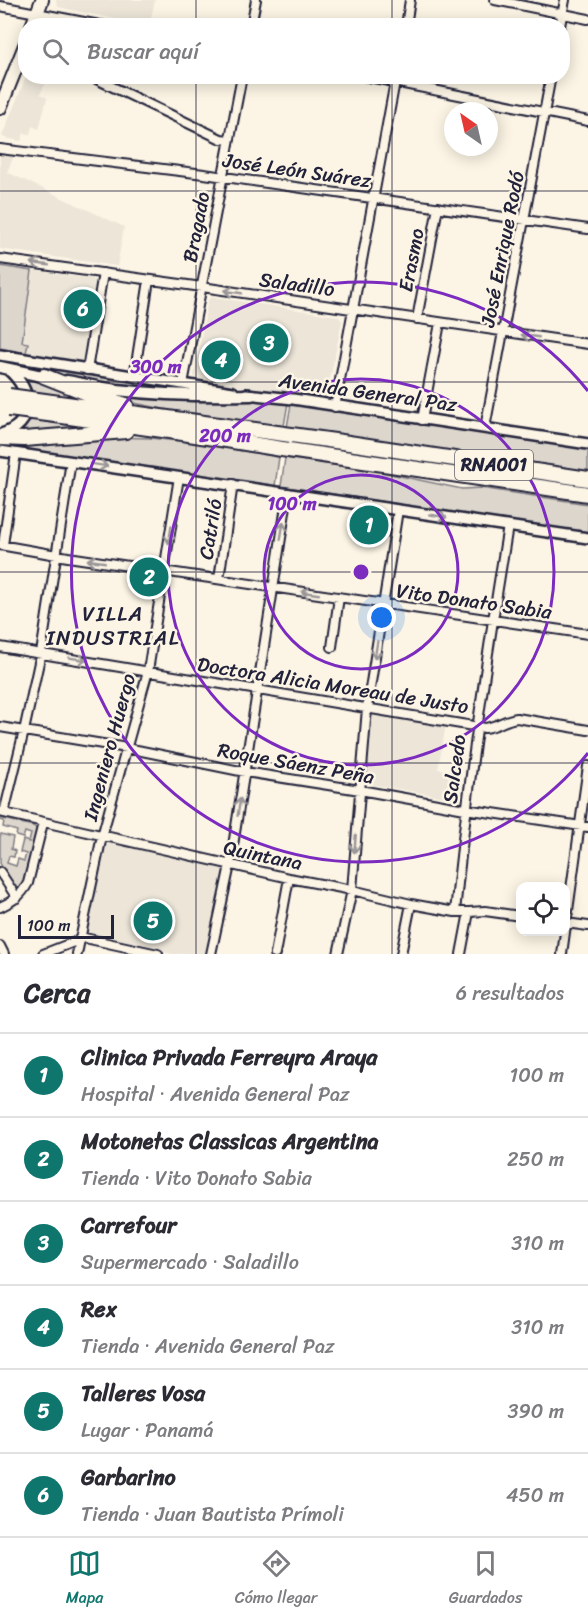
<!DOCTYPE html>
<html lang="es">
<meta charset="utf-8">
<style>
body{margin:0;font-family:Sriracha,sans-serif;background:#f2f2f3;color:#2b2b33}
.controls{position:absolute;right:18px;bottom:18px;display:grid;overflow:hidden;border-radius:12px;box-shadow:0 3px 15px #0003}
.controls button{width:54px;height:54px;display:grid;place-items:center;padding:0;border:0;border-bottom:2px solid #e1e1e2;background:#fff;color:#2b2b33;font:30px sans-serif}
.compass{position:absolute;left:444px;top:102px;width:54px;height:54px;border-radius:50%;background:#fff;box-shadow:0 3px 15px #0003;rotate:326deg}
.scale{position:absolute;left:18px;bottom:15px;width:96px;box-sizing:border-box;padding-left:6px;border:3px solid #22223b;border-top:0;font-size:16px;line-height:21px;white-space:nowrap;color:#22223b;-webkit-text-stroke:4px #fcf5e5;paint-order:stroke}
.you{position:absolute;left:382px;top:618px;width:21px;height:21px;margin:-15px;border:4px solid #fff;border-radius:50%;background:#1a73e8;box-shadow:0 0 0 9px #1a73e833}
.badge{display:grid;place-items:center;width:39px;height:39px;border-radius:50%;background:#0f766e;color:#fff;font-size:20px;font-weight:700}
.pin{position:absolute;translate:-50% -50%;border:3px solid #fff;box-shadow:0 2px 6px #0006}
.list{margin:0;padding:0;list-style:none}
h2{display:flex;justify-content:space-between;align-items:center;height:78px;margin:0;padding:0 24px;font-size:26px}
h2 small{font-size:20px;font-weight:400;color:#7c7c81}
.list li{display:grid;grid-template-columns:39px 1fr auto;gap:18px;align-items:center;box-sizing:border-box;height:84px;padding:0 24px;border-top:2px solid #e1e1e2}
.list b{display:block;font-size:22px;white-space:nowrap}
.list p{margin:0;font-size:20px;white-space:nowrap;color:#7c7c81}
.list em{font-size:20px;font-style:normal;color:#7c7c81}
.icon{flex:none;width:33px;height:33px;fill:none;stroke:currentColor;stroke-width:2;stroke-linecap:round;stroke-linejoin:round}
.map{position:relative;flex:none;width:588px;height:954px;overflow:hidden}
.search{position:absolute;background:#fff;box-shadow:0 3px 15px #0003;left:18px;right:18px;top:18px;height:66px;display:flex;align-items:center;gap:15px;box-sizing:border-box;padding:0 21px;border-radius:24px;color:#7c7c81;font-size:22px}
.sheet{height:582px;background:#fff}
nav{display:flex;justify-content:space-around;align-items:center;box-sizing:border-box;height:84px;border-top:2px solid #e1e1e2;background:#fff;font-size:16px;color:#7c7c81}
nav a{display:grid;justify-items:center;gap:3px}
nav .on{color:#0f766e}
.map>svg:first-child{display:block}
.built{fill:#ece5d8}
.green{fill:#dcd6cc;stroke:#7f7c84;stroke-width:1.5}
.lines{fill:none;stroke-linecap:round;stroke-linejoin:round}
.minor-casing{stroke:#22223b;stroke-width:12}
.tertiary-casing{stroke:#22223b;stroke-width:14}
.secondary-casing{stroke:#22223b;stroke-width:15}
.primary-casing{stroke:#22223b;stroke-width:16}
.motorway-casing{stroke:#22223b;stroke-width:18}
.minor{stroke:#fcf5e5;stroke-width:8}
.tertiary{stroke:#fcf5e5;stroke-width:9}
.secondary{stroke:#fcf5e5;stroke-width:10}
.primary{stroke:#fcf5e5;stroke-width:12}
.motorway{stroke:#fcf5e5;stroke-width:14}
.motorway-bridge-casing{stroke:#22223b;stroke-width:18;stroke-linecap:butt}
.motorway-bridge{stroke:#fcf5e5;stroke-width:14}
.oneway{stroke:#9a9698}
.grid{fill:none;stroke:#22223b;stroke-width:1.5;stroke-opacity:0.55}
.ring{fill:none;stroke:#7b2cbf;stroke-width:3}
.labels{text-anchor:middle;stroke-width:5;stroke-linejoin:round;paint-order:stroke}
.shield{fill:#fcf5e5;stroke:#63616e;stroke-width:1.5}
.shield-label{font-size:18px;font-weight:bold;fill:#22223b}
.street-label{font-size:20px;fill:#22223b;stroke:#fcf5e5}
.neighbourhood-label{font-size:21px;letter-spacing:1.5px;fill:#22223b;stroke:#fcf5e5}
.centre{fill:#7b2cbf;stroke:#fcf5e5;stroke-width:3}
.ring-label{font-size:18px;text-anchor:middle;font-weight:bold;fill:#7b2cbf;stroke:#fcf5e5;stroke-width:5;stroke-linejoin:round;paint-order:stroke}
</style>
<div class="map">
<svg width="588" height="954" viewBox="0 0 588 954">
<rect width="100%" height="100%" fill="#fcf5e5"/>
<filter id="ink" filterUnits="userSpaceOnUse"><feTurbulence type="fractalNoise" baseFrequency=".0167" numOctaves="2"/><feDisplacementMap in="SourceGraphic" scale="12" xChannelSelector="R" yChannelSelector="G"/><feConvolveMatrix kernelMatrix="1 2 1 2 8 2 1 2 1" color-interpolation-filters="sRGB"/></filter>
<g filter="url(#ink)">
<path class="built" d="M 56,0 L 155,0 L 149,26 L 59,7 L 56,2 Z
M 26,77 L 49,77 L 40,94 L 47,98 L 39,129 L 32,126 L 30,134 L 24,133 L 21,141 L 5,138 L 2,136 Z
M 0,154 L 14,156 L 7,172 L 124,227 L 117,266 L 0,249 Z
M 0,266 L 93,279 L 96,283 L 85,359 L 80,362 L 0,349 Z
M 212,297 L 338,316 L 342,321 L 327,394 L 325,396 L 314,397 L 197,380 L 194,375 L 196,366 L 208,300 Z
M 374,713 L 446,724 L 438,769 L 460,772 L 457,799 L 369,784 L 365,780 L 369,716 Z
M 110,841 L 221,865 L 224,867 L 224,870 L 205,954 L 172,954 L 91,936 L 85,932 L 84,929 L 104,846 Z"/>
<path class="green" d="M 0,266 L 32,271 L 22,342 L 28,343 L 26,353 L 0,348 Z
M 29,364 L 196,390 L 195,392 L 104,385 L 58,375 L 53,372 L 29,366 Z
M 24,375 L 100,401 L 31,392 L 28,383 L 23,378 Z
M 77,386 L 261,400 L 288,403 L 284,426 L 168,410 L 120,400 Z
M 291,404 L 588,448 L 588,471 L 287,427 Z
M 31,417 L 103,428 L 15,434 L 26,425 Z
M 108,437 L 150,438 L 197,443 L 279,457 L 275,486 L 0,447 L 0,441 Z
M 285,458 L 381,472 L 462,489 L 481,488 L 588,504 L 588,533 L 281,486 Z
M 0,818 L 33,826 L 36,828 L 38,832 L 25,886 L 18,890 L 10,881 L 0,863 L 0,837 L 1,834 L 13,837 L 11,849 L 15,851 L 14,857 L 9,856 L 7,863 L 16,866 L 18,859 L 24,861 L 26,854 L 20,852 L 23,840 L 29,842 L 31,834 L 25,832 L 23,838 L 16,836 L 17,831 L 3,827 L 4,821 L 0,820 Z"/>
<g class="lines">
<g class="minor-casing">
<path id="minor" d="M 495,0 L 588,19
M 0,6 L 105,26
M 251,26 L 256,0
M 406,26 L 410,0
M 560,26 L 565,0
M 90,76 L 221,139 L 229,140
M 364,76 L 588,121
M 0,149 L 204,174 L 588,229
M 0,259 L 202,287 L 588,344
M 417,319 L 438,207
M 87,370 L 103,273
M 134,377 L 149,280
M 183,384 L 242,76
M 335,407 L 396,76
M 422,420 L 440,323
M 485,428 L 551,76
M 0,545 L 68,557 L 588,634
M 3,545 L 16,453
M 219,579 L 233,484
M 0,647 L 485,728 C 496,727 506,719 517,718 L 588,730
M 332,647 L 339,597
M 0,727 L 127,748 L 245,772 L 360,790 L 465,809 L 588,827
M 0,812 L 289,878 L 352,890 L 411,904 L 455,912 L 469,912 L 485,911 L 520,916
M 4,813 L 24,731 L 41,653 L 71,461
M 0,872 L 17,898
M 0,907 C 13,901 21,896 28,883 L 43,823
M 455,912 C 468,782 487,654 508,526
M 566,923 L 588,926
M 80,937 L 158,954
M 0,946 L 4,954
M 43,954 L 79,940
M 77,954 L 102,836 L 148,671 L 179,477
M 211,954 L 230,865 L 288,493
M 275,954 L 289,878
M 338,954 L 352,890 L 367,708 L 398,510
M 401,954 L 411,904
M 461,954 L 469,912
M 562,954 L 588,766"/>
</g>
<g class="tertiary-casing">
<path id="tertiary" d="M 0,355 L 233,392
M 246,394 L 293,399 L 588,444
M 0,451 L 588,538"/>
</g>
<g class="secondary-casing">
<path id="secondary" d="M 0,367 L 51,378
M 67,381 C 83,384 100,388 117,390 C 161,395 206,396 251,395
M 0,435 C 36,424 34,391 8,369"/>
</g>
<g class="primary-casing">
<path id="primary" d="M 32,26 L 42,0
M 0,108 L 26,43"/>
</g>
<g class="motorway-casing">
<path id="motorway" d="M 44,376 L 92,395 L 126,405
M 52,402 L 342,442 L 588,479
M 48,414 L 170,431 L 282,449 L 588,494
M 0,438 L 24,439 L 126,431"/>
</g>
<use href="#minor" class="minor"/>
<use href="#tertiary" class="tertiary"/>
<use href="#secondary" class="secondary"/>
<use href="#primary" class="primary"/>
<use href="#motorway" class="motorway"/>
<g class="motorway-bridge-casing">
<path id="motorway-bridge" d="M 9,396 L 52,402
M 9,409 L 48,414"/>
</g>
<use href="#motorway-bridge" class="motorway-bridge"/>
</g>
<defs><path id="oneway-shaft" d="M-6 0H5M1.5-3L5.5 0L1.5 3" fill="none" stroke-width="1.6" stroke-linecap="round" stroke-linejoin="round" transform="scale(1.5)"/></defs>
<g class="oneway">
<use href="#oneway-shaft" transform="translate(40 264) rotate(-172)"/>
<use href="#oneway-shaft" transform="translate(233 292) rotate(-172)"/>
<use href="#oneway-shaft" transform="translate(530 336) rotate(-172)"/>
<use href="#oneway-shaft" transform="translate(99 465) rotate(9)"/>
<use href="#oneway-shaft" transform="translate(438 516) rotate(10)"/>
<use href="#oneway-shaft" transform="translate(282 531) rotate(-81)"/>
<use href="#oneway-shaft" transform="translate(170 535) rotate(99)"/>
<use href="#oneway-shaft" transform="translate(96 561) rotate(-172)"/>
<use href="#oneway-shaft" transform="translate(310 593) rotate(-172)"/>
<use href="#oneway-shaft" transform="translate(376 650) rotate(99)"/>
<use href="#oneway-shaft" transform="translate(78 659) rotate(9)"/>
<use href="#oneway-shaft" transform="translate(239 807) rotate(-81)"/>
<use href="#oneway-shaft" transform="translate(355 844) rotate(95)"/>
</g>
</g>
<path class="grid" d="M 196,0 L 196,26M 392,0 L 392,26M 196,76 L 196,954M 392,76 L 392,954M 0,191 L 588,191M 0,382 L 588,382M 0,572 L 588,572M 0,763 L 588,763"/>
<g class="ring">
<circle cx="361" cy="572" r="97"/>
<circle cx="361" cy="572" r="193"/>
<path d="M588 753A290 290 0 1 1 588 391"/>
</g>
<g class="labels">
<rect class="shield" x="455" y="450" width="78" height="30" rx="4.5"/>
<g class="shield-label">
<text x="494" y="471">RNA001</text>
</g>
<g class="street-label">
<text transform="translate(297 170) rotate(8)" y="7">José León Suárez</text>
<text transform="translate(196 227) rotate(-79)" y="7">Bragado</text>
<text transform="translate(502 249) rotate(-79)" y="7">José Enrique Rodó</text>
<text transform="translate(411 260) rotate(-79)" y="7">Erasmo</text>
<text transform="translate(297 284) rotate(8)" y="7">Saladillo</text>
<text transform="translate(368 392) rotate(8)" y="7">Avenida General Paz</text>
<text transform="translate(210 529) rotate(-81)" y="7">Catriló</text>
<text transform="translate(474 601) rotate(8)" y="7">Vito Donato Sabia</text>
<text transform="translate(333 685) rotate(9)" y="7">Doctora Alicia Moreau de Justo</text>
<text transform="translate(109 747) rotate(-75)" y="7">Ingeniero Huergo</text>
<text transform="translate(296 763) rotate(10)" y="7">Roque Sáenz Peña</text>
<text transform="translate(454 769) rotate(-82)" y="7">Salcedo</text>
<text transform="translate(263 855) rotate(12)" y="7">Quintana</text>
</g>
<g class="neighbourhood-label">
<text x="113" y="621">VILLA<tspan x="113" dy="24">INDUSTRIAL</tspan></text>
</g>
</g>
<circle cx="361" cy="572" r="9" class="centre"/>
<g class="ring-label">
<text x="156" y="373">300 m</text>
<text x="225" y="442">200 m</text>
<text x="292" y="510">100 m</text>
</g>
</svg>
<div class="controls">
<button><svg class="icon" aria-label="locate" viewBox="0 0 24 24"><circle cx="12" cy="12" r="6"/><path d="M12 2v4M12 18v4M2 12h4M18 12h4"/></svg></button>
</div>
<svg class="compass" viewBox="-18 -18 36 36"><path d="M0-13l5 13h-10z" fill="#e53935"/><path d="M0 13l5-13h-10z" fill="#7c7c81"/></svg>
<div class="scale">100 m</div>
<div class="you"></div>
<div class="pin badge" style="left:369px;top:525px">1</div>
<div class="pin badge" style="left:149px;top:577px">2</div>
<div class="pin badge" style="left:269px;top:343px">3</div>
<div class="pin badge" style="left:221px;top:360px">4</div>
<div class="pin badge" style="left:153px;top:921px">5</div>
<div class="pin badge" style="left:83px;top:309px">6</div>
<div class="search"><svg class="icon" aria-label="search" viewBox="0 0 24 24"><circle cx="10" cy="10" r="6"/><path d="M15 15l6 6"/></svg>Buscar aquí</div>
</div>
<section class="sheet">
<h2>Cerca<small>6 resultados</small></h2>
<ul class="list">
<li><span class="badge">1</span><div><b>Clinica Privada Ferreyra Araya</b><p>Hospital · Avenida General Paz</p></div><em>100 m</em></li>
<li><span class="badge">2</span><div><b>Motonetas Classicas Argentina</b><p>Tienda · Vito Donato Sabia</p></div><em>250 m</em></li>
<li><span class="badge">3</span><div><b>Carrefour</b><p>Supermercado · Saladillo</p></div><em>310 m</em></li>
<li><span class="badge">4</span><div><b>Rex</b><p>Tienda · Avenida General Paz</p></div><em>310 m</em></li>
<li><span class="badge">5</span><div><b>Talleres Vosa</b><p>Lugar · Panamá</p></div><em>390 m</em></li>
<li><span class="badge">6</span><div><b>Garbarino</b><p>Tienda · Juan Bautista Prímoli</p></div><em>450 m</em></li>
</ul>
</section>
<nav>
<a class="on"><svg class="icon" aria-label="map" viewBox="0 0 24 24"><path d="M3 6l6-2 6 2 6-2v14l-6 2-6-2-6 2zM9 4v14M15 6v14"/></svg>Mapa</a>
<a><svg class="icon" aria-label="directions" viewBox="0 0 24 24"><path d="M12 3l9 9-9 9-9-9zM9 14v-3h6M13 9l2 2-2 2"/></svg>Cómo llegar</a>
<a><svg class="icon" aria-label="saved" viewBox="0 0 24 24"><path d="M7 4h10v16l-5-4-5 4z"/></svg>Guardados</a>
</nav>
